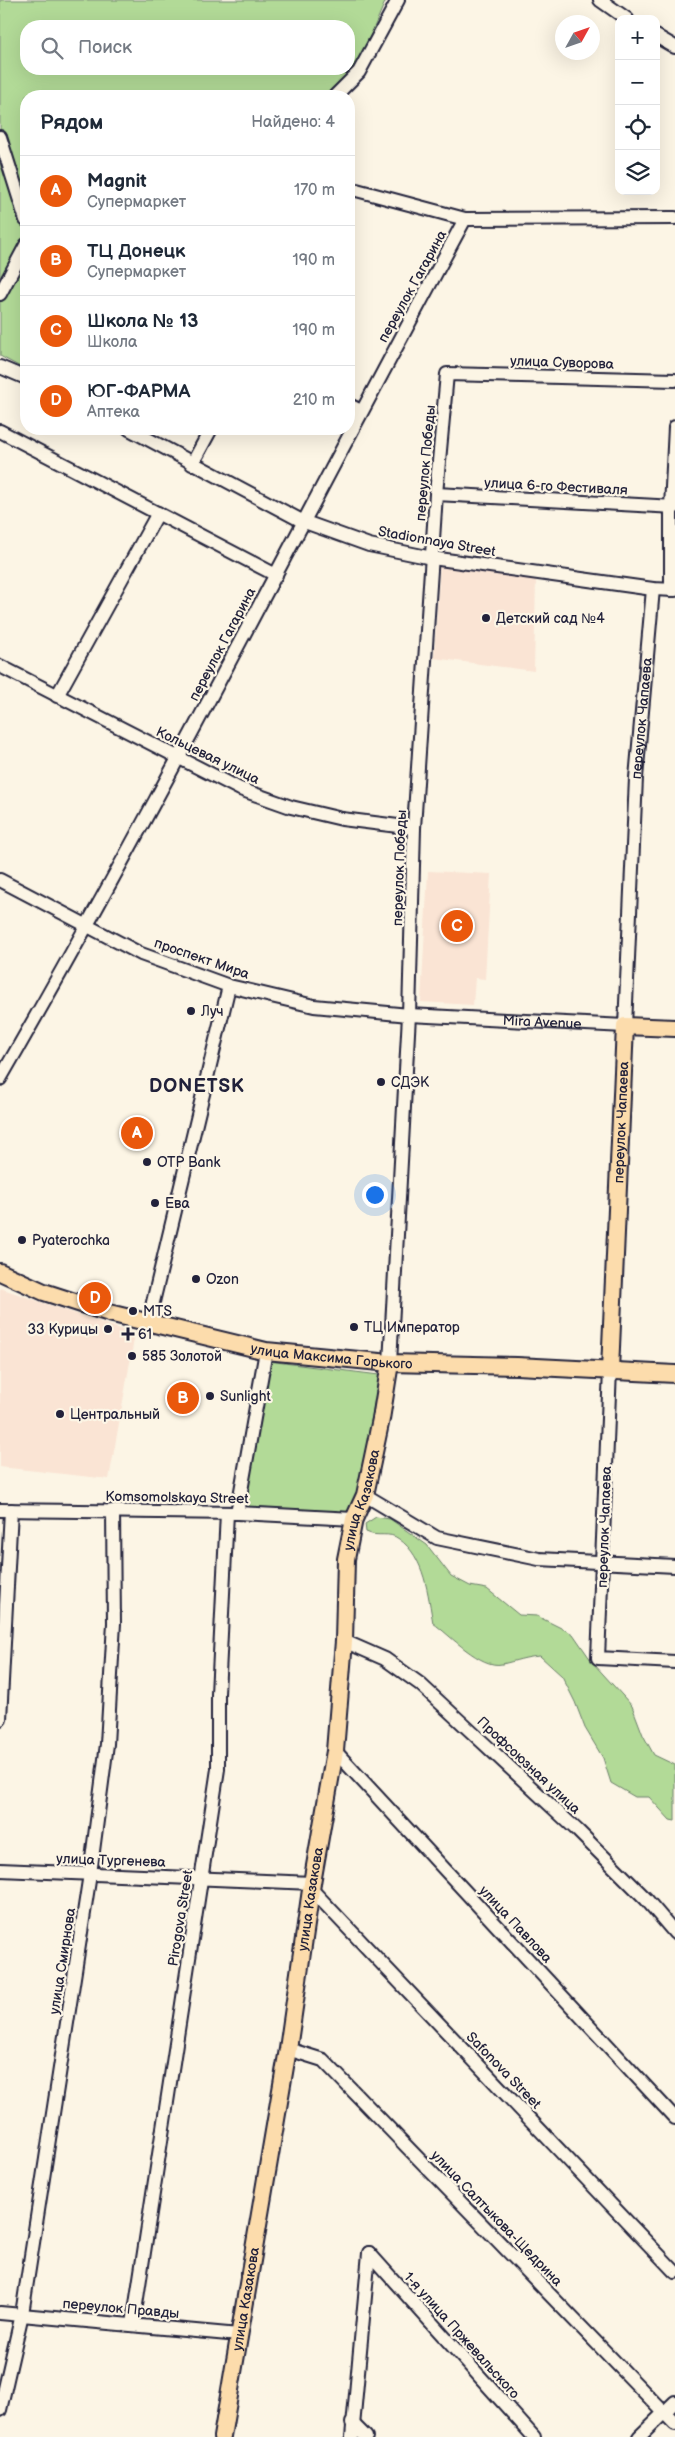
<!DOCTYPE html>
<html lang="ru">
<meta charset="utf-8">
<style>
body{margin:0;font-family:"Balsamiq Sans",sans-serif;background:#f6f6f7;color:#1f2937}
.controls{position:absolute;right:15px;top:15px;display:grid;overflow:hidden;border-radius:10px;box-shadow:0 5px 20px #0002}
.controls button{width:45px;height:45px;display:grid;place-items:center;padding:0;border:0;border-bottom:1px solid #e0e1e3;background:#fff;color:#1f2937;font:25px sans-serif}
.compass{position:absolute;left:555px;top:15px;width:45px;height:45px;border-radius:50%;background:#fff;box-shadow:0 5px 20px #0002;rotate:50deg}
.you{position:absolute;left:374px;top:1194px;width:18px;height:18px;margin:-12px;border:4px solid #fff;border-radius:50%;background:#1a73e8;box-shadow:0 0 0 8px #1a73e833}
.badge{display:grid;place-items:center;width:32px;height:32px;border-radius:50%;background:#ea580c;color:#fff;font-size:16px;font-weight:700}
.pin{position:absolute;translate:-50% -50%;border:2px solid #fff;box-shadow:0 1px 5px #0006}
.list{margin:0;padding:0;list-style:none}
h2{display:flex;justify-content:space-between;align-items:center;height:65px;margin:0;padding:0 20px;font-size:21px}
h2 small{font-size:16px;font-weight:400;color:#747a83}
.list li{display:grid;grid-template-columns:32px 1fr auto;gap:15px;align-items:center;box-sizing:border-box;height:70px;padding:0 20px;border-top:1px solid #e0e1e3}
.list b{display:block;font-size:19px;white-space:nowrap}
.list p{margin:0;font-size:16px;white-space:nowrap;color:#747a83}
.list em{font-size:16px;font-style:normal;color:#747a83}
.icon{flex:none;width:28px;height:28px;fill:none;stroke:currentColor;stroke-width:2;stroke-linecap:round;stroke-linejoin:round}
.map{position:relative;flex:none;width:675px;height:2437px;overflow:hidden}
.search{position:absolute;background:#fff;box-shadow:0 5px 20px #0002;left:20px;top:20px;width:335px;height:55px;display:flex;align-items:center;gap:12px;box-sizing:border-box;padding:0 18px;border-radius:20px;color:#747a83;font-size:19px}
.panel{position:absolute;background:#fff;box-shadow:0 5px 20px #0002;left:20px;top:90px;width:335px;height:345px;border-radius:20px}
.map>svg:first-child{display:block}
.built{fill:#fae4d4}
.green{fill:#b2da97;stroke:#6a7e69;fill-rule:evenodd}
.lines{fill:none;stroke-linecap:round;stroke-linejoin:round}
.minor-casing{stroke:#22223b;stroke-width:16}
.major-casing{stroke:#22223b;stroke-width:20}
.minor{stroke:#fcf5e5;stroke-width:12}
.major{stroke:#fcdcac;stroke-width:16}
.poi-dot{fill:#22223b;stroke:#fcf5e5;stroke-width:2}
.labels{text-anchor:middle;stroke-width:4.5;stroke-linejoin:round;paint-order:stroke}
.street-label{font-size:14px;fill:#22223b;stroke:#fcf5e5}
.poi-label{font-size:14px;fill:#22223b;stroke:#fcf5e5;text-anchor:start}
.district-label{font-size:19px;font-weight:bold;letter-spacing:1px;fill:#22223b;stroke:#fcf5e5}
</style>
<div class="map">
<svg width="675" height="2437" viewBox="0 0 675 2437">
<rect width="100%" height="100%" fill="#fcf5e5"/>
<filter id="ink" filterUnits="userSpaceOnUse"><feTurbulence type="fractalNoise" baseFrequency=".02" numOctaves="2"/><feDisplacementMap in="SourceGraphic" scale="10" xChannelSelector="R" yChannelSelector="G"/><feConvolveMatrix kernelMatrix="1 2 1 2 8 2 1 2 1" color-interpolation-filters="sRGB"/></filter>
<g filter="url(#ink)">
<path class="built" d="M 440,562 L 536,578 L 534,671 L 434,658 Z
M 428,871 L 491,874 L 485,979 L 475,978 L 473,1005 L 421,1002 Z
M 0,1288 L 135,1334 L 109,1479 L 0,1467 Z"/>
<path class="green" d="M 0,0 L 386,0 C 370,35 357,76 322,96 L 26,96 L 26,370 L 0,356 ZM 26,26 L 349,26 L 349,69 L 26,69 Z
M 268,1361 L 379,1375 L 357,1503 L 348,1512 L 242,1506 Z
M 376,1517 L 390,1519 L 427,1545 L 451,1576 L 470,1586 L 487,1589 L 519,1615 L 537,1616 L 573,1634 L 593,1663 L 632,1706 L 643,1735 L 654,1755 L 675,1765 L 675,1821 L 670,1820 L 649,1797 L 635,1797 L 611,1783 L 603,1758 L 585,1728 L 575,1702 L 562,1676 L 540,1656 C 525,1657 516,1661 502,1664 C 481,1669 450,1635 433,1623 C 428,1595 425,1557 399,1539 C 389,1531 378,1538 366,1532 L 365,1524 Z"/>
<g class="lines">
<g class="minor-casing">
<g id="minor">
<path d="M 600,0 L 627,19"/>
<path d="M 656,36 L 675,47"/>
<path d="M 335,96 L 359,72 L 398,0"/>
<path d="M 0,137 L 26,220"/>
<path d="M 349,188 L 465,219 L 675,218"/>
<path d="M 0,294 L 26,245"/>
<path d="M 0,367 L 26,378"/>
<path d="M 349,405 L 361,411"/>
<path d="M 129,429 L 302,521 L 369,545 L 432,558 L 653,589 L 675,590"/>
<path d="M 0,431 L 276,575"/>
<path d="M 192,464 L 211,429"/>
<path d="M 436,494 L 675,507"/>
<path d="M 671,590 L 671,507 L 675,427"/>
<path d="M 0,666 L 240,789 L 291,807 L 342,819 L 414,828"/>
<path d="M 57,696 L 158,513"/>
<path id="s1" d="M 0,880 L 141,954 L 229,986 L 314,1006 L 409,1015 L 625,1026 L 636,778 L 653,589"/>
<path d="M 0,1079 C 163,797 310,505 465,219"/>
<path d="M 148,1323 L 229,986"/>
<path d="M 390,1363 L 409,1015 L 414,828 L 436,494 L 447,374 L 675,380"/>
<path d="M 610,1370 L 598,1658 L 675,1662"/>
<path d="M 365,1495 L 437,1538 L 539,1559 L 675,1566"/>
<path d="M 0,1510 L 237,1513 L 354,1519"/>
<path d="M 237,1513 L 266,1351"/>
<path d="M 344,1641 L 385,1659 L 420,1684 L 578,1831 L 646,1899 L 675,1933"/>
<path d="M 0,1719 L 11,1510"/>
<path d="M 335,1751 L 675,2118"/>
<path d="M 0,1870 L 312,1883"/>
<path d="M 312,1890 L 675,2272"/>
<path d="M 288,2049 L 323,2060 L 675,2424"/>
<path d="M 369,2253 L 534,2437"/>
<path d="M 0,2313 L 239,2335"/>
<path d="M 133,2324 L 218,1769 L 218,1694 L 227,1513"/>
<path d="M 0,2410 L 22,2314 L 90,1874 L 107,1744 L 114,1623 L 113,1511"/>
<path d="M 352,2423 L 366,2437"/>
<path d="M 352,2437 L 369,2253"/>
<path d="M 639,2437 L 675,2402"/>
</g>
</g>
<g class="major-casing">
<g id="major">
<path id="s2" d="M 0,1272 L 44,1292 L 109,1313 L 266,1351 L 390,1363 L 517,1366 L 675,1374"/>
<path id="s3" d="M 610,1370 L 625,1026 L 675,1028"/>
<path id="s4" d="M 222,2437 L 288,2049 L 312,1883 L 335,1751 L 344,1641 L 346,1559 L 354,1519 L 365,1495 L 381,1419 L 390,1363"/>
</g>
</g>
<use href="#minor" class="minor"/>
<use href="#major" class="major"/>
</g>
</g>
<g class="poi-dot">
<circle cx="486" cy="618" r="5"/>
<circle cx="191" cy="1011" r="5"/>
<circle cx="381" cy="1082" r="5"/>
<circle cx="147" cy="1162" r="5"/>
<circle cx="155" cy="1203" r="5"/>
<circle cx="22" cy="1240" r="5"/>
<circle cx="196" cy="1279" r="5"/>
<circle cx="133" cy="1311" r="5"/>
<circle cx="354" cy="1327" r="5"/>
<circle cx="108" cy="1329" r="5"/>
<path d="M125.5 1326.5h5v5h5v5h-5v5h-5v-5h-5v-5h5z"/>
<circle cx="132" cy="1356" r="5"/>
<circle cx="210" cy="1396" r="5"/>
<circle cx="60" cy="1414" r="5"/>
</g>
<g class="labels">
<g class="street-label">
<text transform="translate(412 286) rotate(-61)" y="5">переулок Гагарина</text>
<text transform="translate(562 362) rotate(2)" y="5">улица Суворова</text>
<text transform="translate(425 463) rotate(-85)" y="5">переулок Победы</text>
<text transform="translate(556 486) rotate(3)" y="5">улица 6-го Фестиваля</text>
<text transform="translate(437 541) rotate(10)" y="5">Stadionnaya Street</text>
<text transform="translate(222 644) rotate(-62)" y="5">переулок Гагарина</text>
<text dy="5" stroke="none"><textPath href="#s1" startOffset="960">переулок Чапаева</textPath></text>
<text transform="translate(208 755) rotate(26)" y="5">Кольцевая улица</text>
<text transform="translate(399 868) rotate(-88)" y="5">переулок Победы</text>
<text transform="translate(202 958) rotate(19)" y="5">проспект Мира</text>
<text dy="5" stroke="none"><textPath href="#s1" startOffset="569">Mira Avenue</textPath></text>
<text dy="5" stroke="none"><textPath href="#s3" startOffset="248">переулок Чапаева</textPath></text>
<text dy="5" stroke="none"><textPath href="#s2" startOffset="344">улица Максима Горького</textPath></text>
<text transform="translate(177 1497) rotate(1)" y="5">Komsomolskaya Street</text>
<text dy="5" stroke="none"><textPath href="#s4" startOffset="949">улица Казакова</textPath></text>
<text transform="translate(604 1527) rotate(-88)" y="5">переулок Чапаева</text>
<text transform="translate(529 1765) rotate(43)" y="5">Профсоюзная улица</text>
<text transform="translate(111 1860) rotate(2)" y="5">улица Тургенева</text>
<text dy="5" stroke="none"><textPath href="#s4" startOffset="545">улица Казакова</textPath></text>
<text transform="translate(180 1918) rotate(-81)" y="5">Pirogova Street</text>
<text transform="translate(516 1924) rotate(47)" y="5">улица Павлова</text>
<text transform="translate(62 1961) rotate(-81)" y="5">улица Смирнова</text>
<text transform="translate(504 2070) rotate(46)" y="5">Safonova Street</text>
<text transform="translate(497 2218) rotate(46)" y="5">улица Салтыкова-Щедрина</text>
<text dy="5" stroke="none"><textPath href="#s4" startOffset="140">улица Казакова</textPath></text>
<text transform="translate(121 2308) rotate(5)" y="5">переулок Правды</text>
<text transform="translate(462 2335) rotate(48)" y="5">1-я улица Пржевальского</text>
</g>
<g class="poi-label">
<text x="496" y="623">Детский сад №4</text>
<text x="201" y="1016">Луч</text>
<text x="391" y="1087">СДЭК</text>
<text x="157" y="1167">OTP Bank</text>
<text x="165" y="1208">Ева</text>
<text x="32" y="1245">Pyaterochka</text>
<text x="206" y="1284">Ozon</text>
<text x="143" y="1316">MTS</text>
<text x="364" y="1332">ТЦ Император</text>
<text x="98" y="1334" text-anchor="end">33 Курицы</text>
<text x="138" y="1339">61</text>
<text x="142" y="1361">585 Золотой</text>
<text x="220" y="1401">Sunlight</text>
<text x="70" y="1419">Центральный</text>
</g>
<g class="district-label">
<text x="197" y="1092">DONETSK</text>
</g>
</g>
</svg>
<div class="controls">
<button>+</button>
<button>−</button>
<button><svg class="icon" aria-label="locate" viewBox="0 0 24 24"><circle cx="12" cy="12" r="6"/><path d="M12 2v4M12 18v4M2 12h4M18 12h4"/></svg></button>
<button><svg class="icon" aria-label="layers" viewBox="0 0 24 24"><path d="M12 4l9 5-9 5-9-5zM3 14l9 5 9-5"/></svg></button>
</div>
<svg class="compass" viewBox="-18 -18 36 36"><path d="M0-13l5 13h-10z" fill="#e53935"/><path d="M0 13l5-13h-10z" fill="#747a83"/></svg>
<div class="you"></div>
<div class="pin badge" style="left:137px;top:1133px">A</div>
<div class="pin badge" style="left:183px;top:1398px">B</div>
<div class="pin badge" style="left:457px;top:926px">C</div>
<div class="pin badge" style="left:95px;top:1298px">D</div>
<div class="search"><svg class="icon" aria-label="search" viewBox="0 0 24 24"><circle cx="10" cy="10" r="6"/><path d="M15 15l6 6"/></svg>Поиск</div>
<section class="panel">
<h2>Рядом<small>Найдено: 4</small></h2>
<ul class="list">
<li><span class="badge">A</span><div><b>Magnit</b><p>Супермаркет</p></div><em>170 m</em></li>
<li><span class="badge">B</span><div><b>ТЦ Донецк</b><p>Супермаркет</p></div><em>190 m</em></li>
<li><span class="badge">C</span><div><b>Школа № 13</b><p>Школа</p></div><em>190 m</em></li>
<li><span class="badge">D</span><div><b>ЮГ-ФАРМА</b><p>Аптека</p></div><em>210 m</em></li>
</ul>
</section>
</div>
